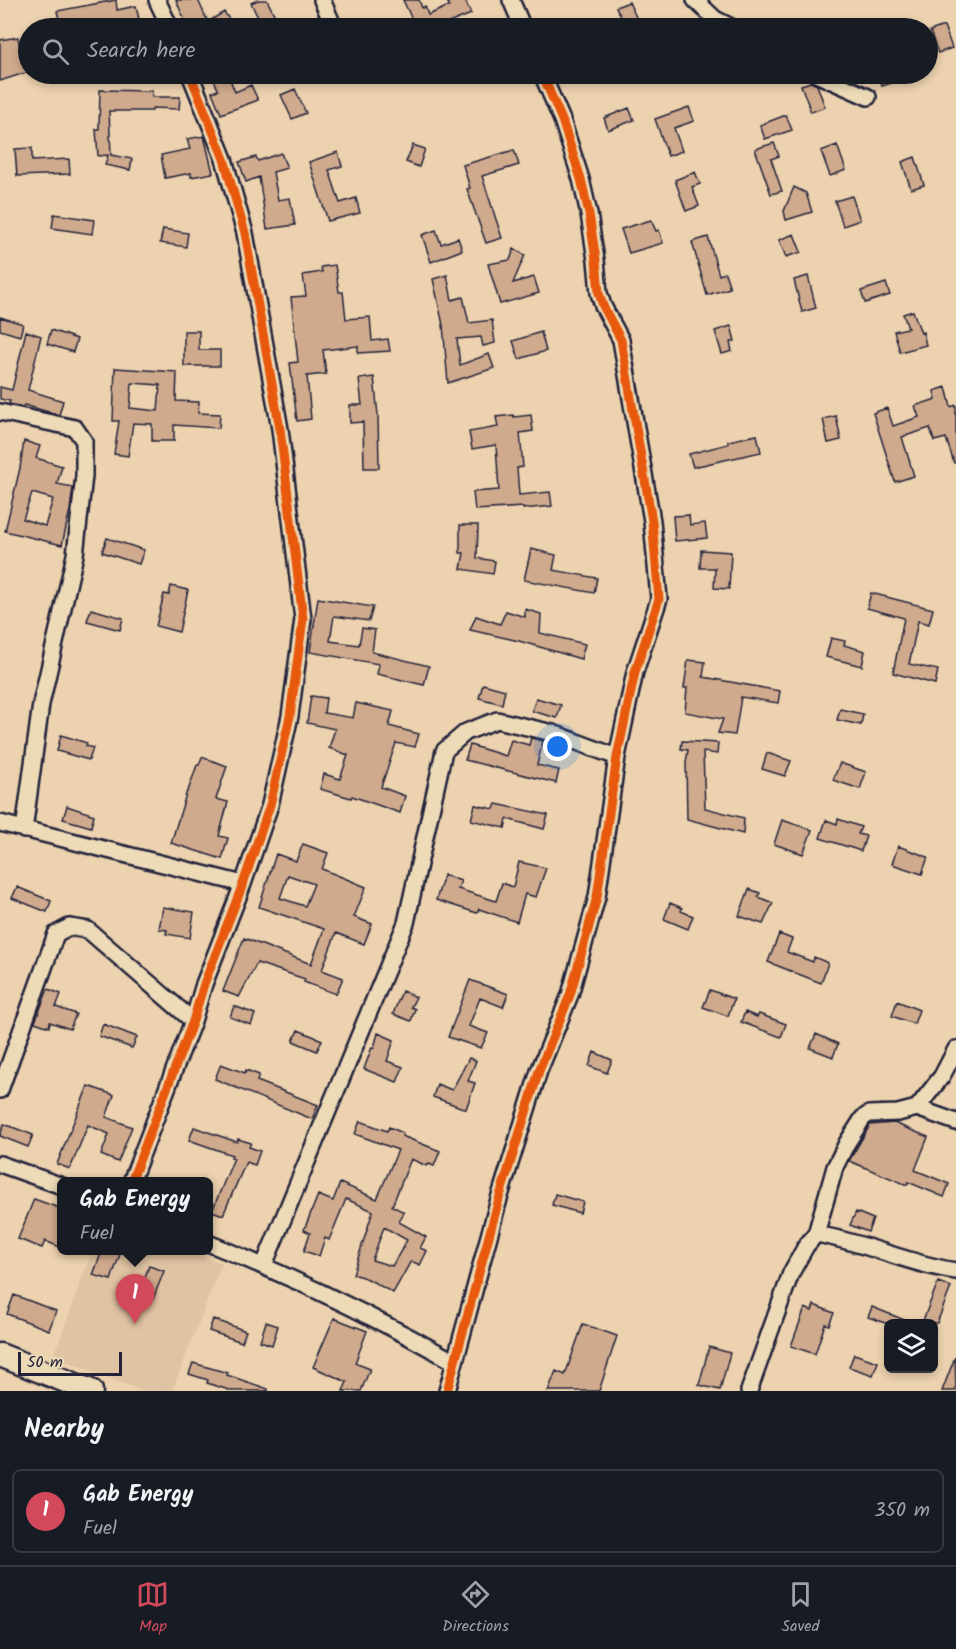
<!DOCTYPE html>
<style>
body{margin:0;font-family:Kalam,sans-serif;background:#242831;color:#f1f3f6}
.controls{position:absolute;right:18px;bottom:18px;display:grid;overflow:hidden;border-radius:9px;box-shadow:0 3px 9px #0003}
.controls button{width:54px;height:54px;display:grid;place-items:center;padding:0;border:0;border-bottom:2px solid #363941;background:#171b24;color:#f1f3f6;font:30px sans-serif}
.scale{position:absolute;left:18px;bottom:15px;width:104px;box-sizing:border-box;padding-left:6px;border:3px solid #22223b;border-top:0;font-size:16px;line-height:21px;white-space:nowrap;color:#22223b;-webkit-text-stroke:4px #eddbb8;paint-order:stroke}
.you{position:absolute;left:558px;top:747px;width:21px;height:21px;margin:-15px;border:4px solid #fff;border-radius:50%;background:#1a73e8;box-shadow:0 0 0 9px #1a73e833}
.badge{display:grid;place-items:center;width:39px;height:39px;border-radius:50%;background:#d1495b;color:#fff;font-size:20px;font-weight:700}
.pin{position:absolute;translate:-50% -50px;filter:drop-shadow(0 2px 3px #0008)}
.pin::after{content:'';position:absolute;top:32px;width:21px;height:18px;background:inherit;clip-path:polygon(0 0,100% 0,50% 100%)}
.popup{position:absolute;left:57px;top:1177px;width:156px;height:78px;box-sizing:border-box;display:grid;place-content:center;border-radius:9px;background:#171b24;filter:drop-shadow(0 2px 4px #0005);font-size:20px;white-space:nowrap;color:#9ea1a6}
.popup b{font-size:22px;color:#f1f3f6}
.popup::after{content:'';position:absolute;left:50%;top:100%;margin-left:-12px;border:12px solid transparent;border-top-color:#171b24}
.list{margin:0;padding:0;list-style:none}
h2{display:flex;justify-content:space-between;align-items:center;height:78px;margin:0;padding:0 24px;font-size:26px}
h2 small{font-size:20px;font-weight:400;color:#9ea1a6}
.list li{display:grid;grid-template-columns:39px 1fr auto;gap:18px;align-items:center;box-sizing:border-box;height:84px;margin:0 12px 12px;padding:0 12px;border:2px solid #363941;border-radius:9px}
.list b{display:block;font-size:22px;white-space:nowrap}
.list p{margin:0;font-size:20px;white-space:nowrap;color:#9ea1a6}
.list em{font-size:20px;font-style:normal;color:#9ea1a6}
.icon{flex:none;width:33px;height:33px;fill:none;stroke:currentColor;stroke-width:2;stroke-linecap:round;stroke-linejoin:round}
.map{position:relative;flex:none;width:956px;height:1391px;overflow:hidden}
.search{position:absolute;background:#171b24;box-shadow:0 3px 9px #0003;left:18px;right:18px;top:18px;height:66px;display:flex;align-items:center;gap:15px;box-sizing:border-box;padding:0 21px;border-radius:33px;color:#9ea1a6;font-size:22px}
.sheet{height:174px;background:#171b24}
nav{display:flex;justify-content:space-around;align-items:center;box-sizing:border-box;height:84px;border-top:2px solid #363941;background:#171b24;font-size:16px;color:#9ea1a6}
nav a{display:grid;justify-items:center;gap:3px}
nav .on{color:#d1495b}
.map>svg:first-child{display:block}
.built{fill:#e0c3a2}
.building{fill:#d0aa8d;stroke:#22223b;stroke-width:1.5;fill-rule:evenodd}
.lines{fill:none;stroke-linecap:round;stroke-linejoin:round}
.minor-casing{stroke:#22223b;stroke-width:20}
.secondary-casing{stroke:#22223b;stroke-width:27}
.minor{stroke:#eddbb8;stroke-width:15}
.secondary{stroke:#eddbb8;stroke-width:22}
.cycleway-casing{stroke:#eddbb8;stroke-width:13}
.cycleway{stroke:#e8590c;stroke-width:9}
</style>
<div class="map">
<svg width="956" height="1391" viewBox="0 0 956 1391">
<rect width="100%" height="100%" fill="#ecd2ae"/>
<filter id="ink" filterUnits="userSpaceOnUse"><feTurbulence type="fractalNoise" baseFrequency=".0167" numOctaves="2"/><feDisplacementMap in="SourceGraphic" scale="12" xChannelSelector="R" yChannelSelector="G"/><feConvolveMatrix kernelMatrix="1 2 1 2 8 2 1 2 1" color-interpolation-filters="sRGB"/></filter>
<g filter="url(#ink)">
<path class="built" d="M 92,1251 L 188,1251 L 222,1263 L 172,1391 L 142,1391 L 54,1356 Z"/>
<path class="building" d="M 116,0 L 117,10 L 136,6 L 141,28 L 103,28 L 102,22 L 78,26 L 78,28 L 61,28 L 57,11 Z
M 176,0 L 198,0 L 208,22 L 224,12 L 233,25 L 227,28 L 188,28 Z
M 258,0 L 267,0 L 277,20 L 262,26 L 251,3 Z
M 403,0 L 419,0 L 422,8 L 425,6 L 428,15 L 449,6 L 447,0 L 465,0 L 471,14 L 436,28 L 416,28 Z
M 629,2 L 641,28 L 626,28 L 616,7 Z
M 944,26 L 952,48 L 938,53 L 930,31 Z
M 18,37 L 22,57 L 28,55 L 28,72 L 0,81 L 0,40 Z
M 212,74 L 228,74 L 235,92 L 251,85 L 258,100 L 221,114 L 212,92 L 218,90 Z
M 879,74 L 914,74 L 914,76 L 882,86 Z
M 811,82 L 817,85 L 825,107 L 811,112 L 801,85 Z
M 295,89 L 306,113 L 292,119 L 281,95 Z
M 100,90 L 152,91 L 152,97 L 180,97 L 179,109 L 152,108 L 152,111 L 109,111 L 111,155 L 132,159 L 130,170 L 105,165 L 108,155 L 98,156 L 96,129 L 99,129 Z
M 689,107 L 694,121 L 674,128 L 682,151 L 668,156 L 655,119 Z
M 629,108 L 634,120 L 608,130 L 604,118 Z
M 786,115 L 792,130 L 765,139 L 760,125 Z
M 204,136 L 213,173 L 191,177 L 191,173 L 165,178 L 161,155 L 190,149 L 187,139 Z
M 774,143 L 779,156 L 771,159 L 782,191 L 771,194 L 755,149 Z
M 413,145 L 425,149 L 419,167 L 406,162 Z
M 837,145 L 846,170 L 830,176 L 821,151 Z
M 32,148 L 32,161 L 69,159 L 70,174 L 17,176 L 15,149 Z
M 514,150 L 519,165 L 482,176 L 502,238 L 486,243 L 467,189 L 470,188 L 463,165 Z
M 338,152 L 342,166 L 329,170 L 340,203 L 356,198 L 360,213 L 328,221 L 309,162 Z
M 281,153 L 287,168 L 273,172 L 278,200 L 290,198 L 295,225 L 267,229 L 259,177 L 246,182 L 239,162 L 256,157 L 258,161 Z
M 915,157 L 924,185 L 911,189 L 902,162 Z
M 695,172 L 700,184 L 692,187 L 699,206 L 686,211 L 675,180 Z
M 794,187 L 806,193 L 812,212 L 786,220 L 784,211 Z
M 852,196 L 860,220 L 843,226 L 835,201 Z
M 54,214 L 94,220 L 92,234 L 52,228 Z
M 651,220 L 656,231 L 659,230 L 663,243 L 629,253 L 621,229 Z
M 163,229 L 188,233 L 186,247 L 160,243 Z
M 436,230 L 441,244 L 458,238 L 462,250 L 431,262 L 422,235 Z
M 794,234 L 801,252 L 786,257 L 779,240 Z
M 708,237 L 719,275 L 725,273 L 730,288 L 707,295 L 692,242 Z
M 514,249 L 525,255 L 513,283 L 534,277 L 539,293 L 500,304 L 488,264 L 510,260 Z
M 335,265 L 339,292 L 343,292 L 346,319 L 370,317 L 372,341 L 388,339 L 390,351 L 358,353 L 358,346 L 323,350 L 326,374 L 307,376 L 311,419 L 297,421 L 290,363 L 298,362 L 291,297 L 306,296 L 303,275 L 322,272 L 321,267 Z
M 447,275 L 452,300 L 463,297 L 469,323 L 492,320 L 495,343 L 483,346 L 481,337 L 457,339 L 460,365 L 489,354 L 494,368 L 448,383 L 443,325 L 433,279 Z
M 808,276 L 816,308 L 802,312 L 794,280 Z
M 886,283 L 890,295 L 865,303 L 861,291 Z
M 913,311 L 921,333 L 923,332 L 926,345 L 900,352 L 894,331 L 908,328 L 903,314 Z
M 0,317 L 23,324 L 20,336 L 0,330 Z
M 731,326 L 735,341 L 730,342 L 732,351 L 722,354 L 715,331 Z
M 51,330 L 77,339 L 73,352 L 47,344 Z
M 26,331 L 41,336 L 28,390 L 63,401 L 59,415 L 24,405 L 23,407 L 9,404 L 10,401 L 0,399 L 0,387 L 12,390 Z
M 184,331 L 199,331 L 199,350 L 220,350 L 220,366 L 184,366 Z
M 541,332 L 546,351 L 519,359 L 513,341 Z
M 115,368 L 177,372 L 176,401 L 199,402 L 198,413 L 220,414 L 219,428 L 174,425 L 174,441 L 152,441 L 152,424 L 133,423 L 128,456 L 114,454 L 119,421 L 113,421 ZM 132,383 L 160,385 L 158,411 L 130,408 Z
M 374,377 L 378,415 L 379,468 L 364,468 L 363,422 L 350,423 L 350,405 L 362,405 L 359,379 Z
M 946,387 L 951,407 L 956,405 L 956,462 L 954,463 L 946,438 L 934,441 L 930,428 L 902,437 L 914,476 L 895,482 L 873,413 L 887,408 L 893,426 L 919,417 L 915,406 L 936,399 L 934,391 Z
M 513,415 L 514,417 L 531,415 L 533,431 L 520,433 L 523,467 L 517,468 L 519,495 L 550,492 L 552,506 L 523,509 L 523,507 L 475,510 L 473,492 L 499,490 L 496,445 L 472,449 L 469,432 L 498,427 L 496,417 Z
M 836,416 L 841,440 L 828,443 L 823,419 Z
M 757,435 L 761,452 L 693,467 L 689,454 L 728,444 L 728,441 Z
M 24,441 L 40,446 L 36,458 L 62,466 L 57,484 L 73,487 L 70,510 L 62,545 L 5,531 L 20,468 ZM 32,493 L 53,499 L 45,526 L 23,519 Z
M 689,515 L 690,525 L 705,523 L 707,538 L 675,541 L 673,516 Z
M 460,525 L 478,525 L 477,558 L 495,561 L 493,574 L 461,569 L 464,553 L 460,553 Z
M 107,538 L 144,550 L 139,564 L 102,552 Z
M 531,549 L 556,555 L 553,570 L 597,578 L 594,593 L 524,580 Z
M 701,550 L 731,552 L 729,589 L 714,588 L 715,568 L 700,568 Z
M 171,586 L 188,590 L 179,632 L 156,626 L 164,594 L 169,595 Z
M 871,593 L 933,609 L 929,624 L 918,621 L 909,664 L 938,670 L 935,684 L 893,673 L 904,618 L 867,608 Z
M 318,598 L 373,607 L 369,621 L 334,616 L 330,641 L 359,645 L 362,628 L 375,630 L 372,652 L 429,666 L 424,685 L 377,674 L 379,664 L 310,652 Z
M 91,609 L 123,618 L 120,630 L 87,621 Z
M 525,609 L 541,614 L 540,633 L 585,644 L 581,659 L 519,641 L 470,630 L 476,616 L 500,624 L 506,611 L 525,617 Z
M 831,638 L 845,641 L 844,645 L 865,651 L 862,666 L 826,657 Z
M 688,660 L 705,662 L 703,677 L 780,691 L 778,703 L 741,697 L 735,735 L 718,733 L 723,719 L 685,712 L 687,688 L 684,688 Z
M 483,684 L 505,690 L 502,704 L 479,698 Z
M 311,696 L 326,698 L 324,713 L 353,718 L 356,703 L 393,711 L 389,726 L 419,734 L 415,747 L 396,743 L 381,787 L 405,796 L 400,813 L 352,796 L 351,798 L 320,789 L 324,774 L 340,779 L 348,755 L 329,748 L 335,729 L 307,723 Z
M 536,698 L 561,705 L 557,718 L 532,711 Z
M 840,709 L 863,714 L 861,725 L 837,720 Z
M 61,735 L 87,743 L 86,746 L 93,748 L 89,760 L 57,751 Z
M 531,738 L 543,741 L 537,765 L 559,770 L 556,783 L 465,760 L 470,745 L 506,756 L 511,740 L 529,745 Z
M 682,741 L 718,743 L 717,754 L 703,752 L 705,808 L 744,818 L 743,834 L 687,819 L 686,762 L 688,750 L 681,749 Z
M 767,753 L 791,761 L 785,776 L 762,769 Z
M 202,757 L 227,766 L 216,799 L 228,802 L 219,836 L 228,838 L 222,859 L 171,843 L 187,791 L 188,791 L 197,765 L 199,765 Z
M 840,763 L 866,772 L 860,789 L 833,780 Z
M 496,804 L 548,815 L 544,829 L 507,819 L 505,828 L 471,820 L 475,805 L 494,809 Z
M 67,806 L 94,815 L 91,827 L 63,819 Z
M 838,819 L 861,827 L 858,834 L 866,836 L 861,851 L 820,838 L 826,820 L 837,824 Z
M 782,820 L 812,830 L 803,854 L 774,844 Z
M 303,844 L 328,853 L 322,869 L 366,887 L 354,917 L 372,924 L 364,944 L 336,933 L 322,970 L 343,978 L 336,994 L 304,982 L 305,979 L 257,963 L 239,997 L 223,991 L 244,938 L 311,964 L 324,929 L 259,907 L 276,854 L 296,861 ZM 288,875 L 314,884 L 305,906 L 280,898 Z
M 898,846 L 928,857 L 922,874 L 892,864 Z
M 519,862 L 546,868 L 536,897 L 525,894 L 517,922 L 479,909 L 477,913 L 436,900 L 444,875 L 461,881 L 458,889 L 496,901 L 502,883 L 513,887 Z
M 17,887 L 51,901 L 47,912 L 12,898 Z
M 749,889 L 760,893 L 758,897 L 773,903 L 763,924 L 739,916 Z
M 670,903 L 682,908 L 681,911 L 693,916 L 688,929 L 664,919 Z
M 163,907 L 194,912 L 190,938 L 166,934 L 167,930 L 159,929 Z
M 779,934 L 792,939 L 787,952 L 813,962 L 814,957 L 828,963 L 821,983 L 768,962 Z
M 470,980 L 508,994 L 503,1007 L 480,998 L 469,1026 L 488,1033 L 481,1048 L 448,1037 Z
M 48,989 L 61,994 L 56,1007 L 76,1014 L 70,1029 L 50,1022 L 49,1027 L 35,1022 Z
M 710,990 L 734,999 L 728,1016 L 703,1007 Z
M 402,991 L 416,997 L 411,1007 L 415,1009 L 411,1021 L 393,1014 Z
M 897,1001 L 919,1010 L 914,1024 L 892,1016 Z
M 234,1006 L 255,1014 L 251,1025 L 230,1017 Z
M 745,1012 L 757,1017 L 759,1014 L 786,1024 L 781,1037 L 741,1022 Z
M 103,1024 L 137,1037 L 132,1048 L 99,1036 Z
M 298,1030 L 322,1040 L 317,1051 L 293,1041 Z
M 378,1033 L 394,1040 L 387,1061 L 403,1067 L 397,1082 L 364,1069 L 372,1047 L 374,1048 Z
M 816,1034 L 838,1044 L 833,1057 L 810,1048 Z
M 594,1052 L 612,1060 L 607,1073 L 589,1066 Z
M 469,1058 L 476,1061 L 468,1081 L 475,1083 L 466,1109 L 433,1097 L 437,1084 L 452,1090 Z
M 221,1064 L 245,1073 L 246,1070 L 259,1075 L 257,1081 L 318,1105 L 312,1119 L 215,1079 Z
M 88,1086 L 114,1095 L 106,1117 L 132,1127 L 118,1162 L 101,1155 L 109,1134 L 88,1125 L 70,1169 L 57,1164 Z
M 360,1121 L 387,1131 L 389,1127 L 403,1133 L 402,1136 L 440,1151 L 434,1166 L 429,1164 L 427,1166 L 411,1159 L 392,1206 L 404,1212 L 399,1222 L 426,1237 L 420,1248 L 427,1251 L 420,1265 L 411,1261 L 393,1293 L 368,1279 L 353,1274 L 373,1211 L 346,1199 L 329,1240 L 325,1238 L 319,1256 L 304,1251 L 310,1233 L 304,1230 L 318,1195 L 333,1201 L 340,1183 L 377,1199 L 398,1150 L 355,1134 ZM 384,1227 L 407,1240 L 392,1266 L 372,1260 Z
M 894,1123 L 928,1137 L 915,1170 L 949,1184 L 944,1197 L 908,1182 L 907,1185 L 849,1161 L 870,1125 Z
M 4,1124 L 33,1135 L 28,1147 L 0,1136 Z
M 194,1127 L 237,1142 L 238,1139 L 251,1143 L 249,1147 L 260,1151 L 255,1165 L 246,1162 L 223,1215 L 212,1211 L 234,1158 L 231,1157 L 232,1155 L 189,1140 Z
M 555,1194 L 583,1202 L 580,1213 L 552,1205 Z
M 34,1199 L 62,1209 L 62,1248 L 45,1241 L 42,1248 L 18,1239 Z
M 856,1212 L 873,1219 L 868,1232 L 850,1225 Z
M 102,1251 L 121,1251 L 111,1280 L 93,1275 Z
M 149,1266 L 164,1271 L 153,1299 L 139,1293 Z
M 938,1282 L 951,1287 L 937,1323 L 922,1323 Z
M 14,1295 L 56,1311 L 49,1330 L 7,1314 Z
M 814,1305 L 834,1313 L 829,1325 L 825,1324 L 815,1354 L 791,1346 L 805,1308 L 812,1311 Z
M 872,1307 L 912,1323 L 885,1323 L 868,1317 Z
M 334,1318 L 367,1331 L 355,1363 L 370,1369 L 361,1391 L 343,1391 L 347,1382 L 313,1367 Z
M 213,1319 L 246,1331 L 242,1342 L 209,1331 Z
M 266,1322 L 278,1326 L 272,1345 L 260,1341 Z
M 583,1324 L 617,1336 L 599,1391 L 548,1391 L 556,1371 L 565,1375 Z
M 709,1347 L 730,1353 L 720,1390 L 699,1385 Z
M 854,1354 L 878,1362 L 873,1375 L 849,1367 Z
M 955,1357 L 956,1391 L 942,1391 Z
M 193,1363 L 228,1373 L 227,1375 L 268,1389 L 268,1391 L 232,1391 L 207,1383 L 208,1380 L 189,1374 Z"/>
<g class="lines">
<g class="minor-casing">
<path id="minor" d="M 157,0 L 170,28
M 322,0 L 332,23
M 511,0 L 523,28
M 695,0 L 715,19 L 733,28
M 816,74 L 868,97
M 0,412 L 75,428 L 84,441 L 84,476 L 75,555 L 41,704 L 24,830
M 0,823 L 243,884
M 0,1090 L 56,934 L 69,927 L 88,930 L 193,1021
M 917,1108 L 956,1122
M 0,1164 L 62,1186
M 131,1182 L 193,1021 L 204,984 L 243,884 L 270,805 L 290,716 L 303,619 L 280,429 L 245,233 L 224,159 L 190,74
M 816,1234 C 864,1242 908,1264 956,1271
M 208,1243 C 293,1277 375,1317 455,1362
M 264,1265 L 406,923 L 444,751 L 466,732 L 497,720 L 553,733 L 617,757
M 447,1391 L 499,1199 L 539,1071 L 570,995 L 597,897 L 617,757 L 635,672 L 659,599 L 652,521 L 621,340 L 603,306 L 599,293 L 596,260 L 589,214 L 581,179 L 562,120 L 542,74
M 749,1391 L 791,1273 L 806,1246 L 816,1234 L 835,1167 L 847,1143 L 863,1118 L 869,1114 L 898,1113 L 917,1108 L 942,1076 L 956,1049"/>
</g>
<g class="secondary-casing">
<path id="secondary" d="M 0,1355 L 91,1391"/>
</g>
<use href="#minor" class="minor"/>
<use href="#secondary" class="secondary"/>
<g class="cycleway-casing">
<path id="cycleway" d="M 131,1182 L 193,1021 L 204,984 L 243,884 L 270,805 L 290,716 L 303,619 L 280,429 L 245,233 L 224,159 L 190,74
M 447,1391 L 499,1199 L 539,1071 L 570,995 L 597,897 L 617,757 L 635,672 L 659,599 L 652,521 L 621,340 L 603,306 L 599,293 L 596,260 L 589,214 L 581,179 L 562,120 L 542,74"/>
</g>
<use href="#cycleway" class="cycleway"/>
</g>
</g>
</svg>
<div class="controls">
<button><svg class="icon" aria-label="layers" viewBox="0 0 24 24"><path d="M12 4l9 5-9 5-9-5zM3 14l9 5 9-5"/></svg></button>
</div>
<div class="scale">50 m</div>
<div class="you"></div>
<div class="pin badge" style="left:135px;top:1324px">1</div>
<div class="popup"><b>Gab Energy</b>Fuel</div>
<div class="search"><svg class="icon" aria-label="search" viewBox="0 0 24 24"><circle cx="10" cy="10" r="6"/><path d="M15 15l6 6"/></svg>Search here</div>
</div>
<section class="sheet">
<h2>Nearby<small></small></h2>
<ul class="list">
<li><span class="badge">1</span><div><b>Gab Energy</b><p>Fuel</p></div><em>350 m</em></li>
</ul>
</section>
<nav>
<a class="on"><svg class="icon" aria-label="map" viewBox="0 0 24 24"><path d="M3 6l6-2 6 2 6-2v14l-6 2-6-2-6 2zM9 4v14M15 6v14"/></svg>Map</a>
<a><svg class="icon" aria-label="directions" viewBox="0 0 24 24"><path d="M12 3l9 9-9 9-9-9zM9 14v-3h6M13 9l2 2-2 2"/></svg>Directions</a>
<a><svg class="icon" aria-label="saved" viewBox="0 0 24 24"><path d="M7 4h10v16l-5-4-5 4z"/></svg>Saved</a>
</nav>
